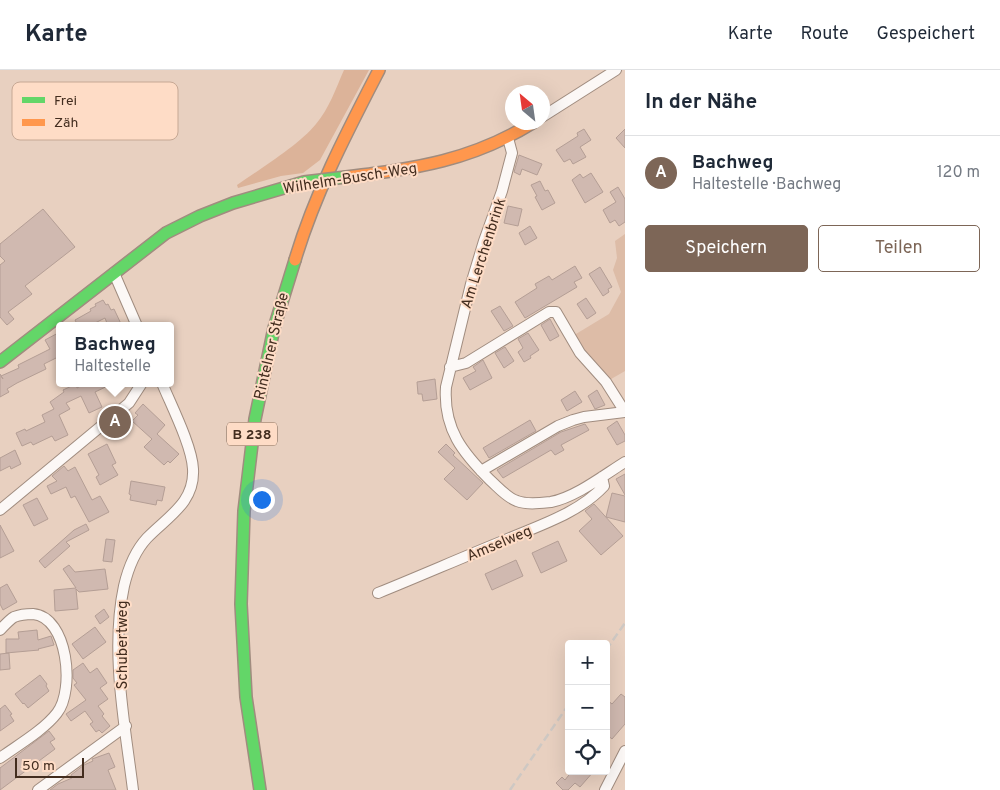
<!DOCTYPE html>
<html lang="de">
<meta charset="utf-8">
<style>
body{margin:0;font-family:Overpass,sans-serif;background:#f2f2f3;color:#1f2937}
.controls{position:absolute;right:15px;bottom:15px;display:grid;overflow:hidden;border-radius:5px;box-shadow:0 5px 20px #0002}
.controls button{width:45px;height:45px;display:grid;place-items:center;padding:0;border:0;border-bottom:1px solid #e0e1e3;background:#fff;color:#1f2937;font:25px sans-serif}
.compass{position:absolute;left:505px;top:15px;width:45px;height:45px;border-radius:50%;background:#fff;box-shadow:0 5px 20px #0002;rotate:331deg}
.scale{position:absolute;left:15px;bottom:12px;width:69px;box-sizing:border-box;padding-left:5px;border:2px solid #432d1f;border-top:0;font-size:14px;line-height:18px;white-space:nowrap;color:#432d1f;-webkit-text-stroke:4px #fedcc6;paint-order:stroke}
.you{position:absolute;left:261px;top:429px;width:18px;height:18px;margin:-12px;border:4px solid #fff;border-radius:50%;background:#1a73e8;box-shadow:0 0 0 8px #1a73e833}
.badge{display:grid;place-items:center;width:32px;height:32px;border-radius:50%;background:#7d6657;color:#fff;font-size:16px;font-weight:700}
.pin{position:absolute;translate:-50% -50%;border:2px solid #fff;box-shadow:0 1px 5px #0006}
.popup{position:absolute;left:56px;top:252px;width:118px;height:65px;box-sizing:border-box;display:grid;place-content:center;border-radius:5px;background:#fff;filter:drop-shadow(0 1px 4px #0005);font-size:16px;white-space:nowrap;color:#747a83}
.popup b{font-size:19px;color:#1f2937}
.popup::after{content:'';position:absolute;left:50%;top:100%;margin-left:-10px;border:10px solid transparent;border-top-color:#fff}
.list{margin:0;padding:0;list-style:none}
h2{display:flex;justify-content:space-between;align-items:center;height:65px;margin:0;padding:0 20px;font-size:21px}
h2 small{font-size:16px;font-weight:400;color:#747a83}
.list li{display:grid;grid-template-columns:32px 1fr auto;gap:15px;align-items:center;box-sizing:border-box;height:75px;padding:0 20px;border-top:1px solid #e0e1e3}
.list b{display:block;font-size:19px;white-space:nowrap}
.list p{margin:0;font-size:16px;white-space:nowrap;color:#747a83}
.list em{font-size:16px;font-style:normal;color:#747a83}
.actions{display:flex;gap:10px;padding:15px 20px}
.actions a{flex:1;padding:11px 0;border:1px solid #7d6657;border-radius:5px;text-align:center;font-size:18px;color:#7d6657}
.actions .main{background:#7d6657;color:#fff}
.icon{flex:none;width:28px;height:28px;fill:none;stroke:currentColor;stroke-width:2;stroke-linecap:round;stroke-linejoin:round}
.map{position:relative;flex:none;width:625px;height:720px;overflow:hidden}
header{display:flex;align-items:center;gap:30px;box-sizing:border-box;height:70px;padding:0 25px;background:#fff;border-bottom:1px solid #e0e1e3}
header strong{font-size:24px}
nav{display:flex;gap:28px;margin-inline-start:auto;font-size:18px}
main{display:flex}
aside{flex:1;background:#fff}
.map>svg:first-child{display:block}
.green{fill:#ddbca7}
.forest{fill:#dcb399}
.building{fill:#d0b9b0;stroke:#b49e95}
.lines{fill:none;stroke-linecap:round;stroke-linejoin:round}
.street-casing{stroke:#a08c7f;stroke-width:12}
.fast-casing{stroke:#a08c7f;stroke-width:14}
.slow-casing{stroke:#a08c7f;stroke-width:14}
.street{stroke:#fcf8f6;stroke-width:10}
.fast{stroke:#63d668;stroke-width:11}
.slow{stroke:#ff974d;stroke-width:11}
.rail{stroke:#cec8c3;stroke-width:2.5;stroke-dasharray:8 4;stroke-linecap:butt}
.fast-bridge-casing{stroke:#a08c7f;stroke-width:14;stroke-linecap:butt}
.fast-bridge{stroke:#63d668;stroke-width:11}
.labels{text-anchor:middle;stroke-width:4;stroke-linejoin:round;paint-order:stroke}
.shield{fill:#fedcc6;stroke:#7b6251;stroke-width:1}
.shield-label{font-size:14px;font-weight:bold;fill:#432d1f}
.street-label{font-size:15px;fill:#432d1f;stroke:#fedcc6}
.key{fill:#fedcc6;stroke:#c6a894;stroke-width:1}
.key-label{font-size:14px;fill:#432d1f}
</style>
<header>
<strong>Karte</strong>
<nav><a>Karte</a><a>Route</a><a>Gespeichert</a></nav>
</header>
<main>
<div class="map">
<svg width="625" height="720" viewBox="0 0 625 720">
<rect width="100%" height="100%" fill="#e8d0c0"/>
<path class="green" d="M 625,164 L 625,301 L 606,312 L 571,267 L 609,244 L 621,222 L 613,200 L 617,188 L 615,171 Z"/>
<path class="forest" d="M 344,0 L 369,0 L 320,90 L 303,103 L 281,106 L 238,118 L 237,115 C 260,99 299,75 316,54 C 329,39 336,18 344,0 Z"/>
<path class="building" d="M 584,59 L 591,70 L 580,77 L 586,87 L 573,94 L 570,89 L 564,92 L 556,80 L 578,66 L 577,63 Z
M 625,59 L 625,78 L 616,68 Z
M 519,85 L 542,94 L 537,105 L 522,99 L 520,105 L 514,102 Z
M 591,103 L 603,122 L 585,133 L 572,110 L 580,104 L 583,108 Z
M 540,111 L 545,121 L 548,120 L 555,133 L 542,140 L 535,127 L 537,126 L 531,115 Z
M 618,117 L 625,129 L 625,152 L 619,156 L 615,150 L 610,153 L 603,140 L 616,132 L 610,122 Z
M 508,136 L 522,139 L 518,156 L 504,153 Z
M 43,139 L 75,177 L 25,216 L 32,224 L 8,242 L 14,249 L 7,255 L 0,247 L 0,195 L 5,191 L 0,186 L 0,174 Z
M 530,156 L 537,168 L 525,175 L 519,163 Z
M 575,196 L 582,208 L 574,212 L 577,217 L 525,248 L 515,232 L 537,218 L 535,214 L 549,206 L 552,210 Z
M 600,197 L 612,217 L 608,219 L 609,222 L 603,226 L 589,204 Z
M 586,228 L 596,243 L 587,249 L 577,234 Z
M 103,230 L 106,235 L 108,234 L 111,240 L 114,239 L 122,256 L 108,256 L 105,248 L 89,256 L 78,256 L 75,250 L 91,241 L 90,239 L 96,236 L 95,234 Z
M 500,236 L 513,256 L 504,261 L 491,241 Z
M 550,249 L 559,266 L 550,271 L 541,255 Z
M 60,262 L 60,286 L 44,294 L 46,299 L 17,313 L 7,319 L 9,322 L 0,327 L 0,304 L 3,309 L 1,306 L 19,298 L 18,295 L 50,279 L 45,270 Z
M 528,263 L 539,280 L 530,286 L 531,288 L 524,292 L 518,282 L 523,278 L 518,269 Z
M 505,277 L 514,291 L 504,298 L 495,283 Z
M 483,290 L 492,308 L 470,320 L 463,308 L 476,301 L 473,297 Z
M 435,309 L 437,329 L 423,331 L 422,324 L 418,324 L 417,312 Z
M 86,313 L 114,313 L 95,322 L 102,337 L 89,343 L 81,326 L 66,333 L 70,339 L 59,345 L 68,365 L 55,371 L 52,366 L 33,375 L 31,372 L 22,376 L 16,363 L 25,359 L 26,361 L 45,352 L 42,345 L 54,339 L 50,332 L 64,322 L 63,320 L 76,314 L 77,318 Z
M 597,320 L 605,335 L 595,339 L 588,326 Z
M 575,321 L 582,332 L 567,341 L 561,330 Z
M 143,334 L 165,355 L 157,364 L 179,384 L 170,393 L 168,391 L 164,395 L 144,377 L 152,369 L 132,351 L 138,345 L 135,343 Z
M 530,350 L 536,361 L 489,388 L 483,378 Z
M 617,351 L 625,365 L 625,371 L 617,375 L 607,358 Z
M 585,354 L 589,360 L 561,375 L 564,380 L 555,385 L 551,380 L 503,408 L 497,400 L 561,362 Z
M 107,374 L 116,393 L 112,395 L 118,405 L 100,415 L 96,407 L 99,405 L 88,384 Z
M 446,374 L 455,383 L 453,385 L 483,413 L 467,430 L 444,409 L 455,398 L 438,382 Z
M 15,380 L 21,394 L 11,399 L 10,396 L 0,401 L 0,388 Z
M 64,396 L 68,401 L 75,397 L 92,430 L 100,426 L 109,442 L 89,452 L 75,426 L 71,428 L 66,417 L 51,424 L 47,416 L 57,411 L 52,406 Z
M 625,404 L 625,425 L 616,409 Z
M 131,411 L 165,417 L 162,431 L 157,430 L 156,435 L 130,430 L 131,425 L 129,424 Z
M 612,423 L 625,426 L 625,452 L 606,447 Z
M 37,428 L 48,449 L 34,456 L 23,435 Z
M 594,434 L 623,466 L 601,485 L 579,461 L 592,449 L 585,441 Z
M 86,454 L 89,460 L 66,472 L 70,476 L 45,498 L 39,491 L 74,460 Z
M 0,455 L 14,481 L 0,488 Z
M 106,469 L 115,470 L 112,492 L 103,491 Z
M 558,471 L 567,491 L 541,503 L 532,483 Z
M 516,490 L 523,506 L 492,520 L 485,504 Z
M 69,495 L 75,502 L 105,499 L 108,519 L 79,522 L 76,519 L 78,539 L 55,541 L 54,520 L 76,518 L 63,499 Z
M 7,514 L 17,532 L 3,540 L 0,534 L 0,518 Z
M 104,539 L 109,547 L 100,554 L 95,546 Z
M 95,557 L 106,572 L 83,589 L 72,574 Z
M 37,560 L 38,570 L 51,566 L 54,575 L 38,579 L 39,580 L 6,583 L 6,569 L 19,569 L 18,562 Z
M 9,583 L 10,599 L 0,600 L 0,584 Z
M 83,593 L 90,603 L 97,598 L 107,613 L 100,618 L 108,629 L 98,636 L 104,644 L 102,646 L 110,656 L 102,663 L 99,660 L 96,662 L 90,654 L 93,652 L 85,641 L 71,651 L 66,644 L 86,630 L 74,615 L 77,613 L 73,608 L 73,600 Z
M 40,605 L 47,614 L 46,616 L 49,621 L 28,638 L 24,633 L 23,634 L 15,624 Z
M 621,624 L 625,627 L 625,654 L 612,669 L 606,664 L 606,629 L 612,634 Z
M 5,635 L 12,644 L 10,645 L 14,651 L 0,661 L 0,639 Z
M 49,661 L 55,669 L 50,672 L 55,679 L 0,720 L 0,698 Z
M 109,683 L 115,697 L 108,700 L 116,720 L 50,720 L 58,714 L 72,708 L 71,705 L 84,695 L 93,691 L 92,689 Z
M 572,701 L 594,701 L 580,717 L 575,713 L 568,720 L 563,720 L 556,713 L 562,707 L 565,710 Z"/>
<g class="lines">
<g class="street-casing">
<path id="street" d="M 542,47 L 616,0
M 508,68 L 512,83 L 502,121 L 484,171 L 471,214 L 446,317 C 443,359 463,383 490,410 C 499,418 506,427 517,431 C 527,435 541,433 551,432 C 576,427 604,405 625,392
M 114,203 L 137,256
M 450,297 L 466,293 L 549,242 L 556,242 L 580,283 L 606,312 L 625,342
M 481,401 L 558,356 L 573,350 L 584,347 L 625,342
M 0,440 L 129,333 L 142,313
M 378,523 C 420,506 461,488 503,471 C 537,456 578,444 604,416 L 602,407
M 0,560 C 4,556 9,550 14,547 C 19,545 27,544 33,544 C 68,547 75,620 57,643 C 44,660 18,675 0,688
M 38,720 L 126,656
M 133,720 C 125,655 110,581 124,516 C 128,499 135,481 147,468 C 167,447 195,433 193,399 C 192,376 171,335 162,313
M 605,720 L 625,681"/>
</g>
<g class="fast-casing">
<path id="fast" d="M 0,292 L 166,163 L 200,146 L 233,133 L 304,112
M 260,720 L 246,627 L 241,534 L 244,441 L 255,349 L 274,258 L 295,190"/>
</g>
<g class="slow-casing">
<path id="slow" d="M 346,107 C 417,98 471,91 534,52
M 295,190 C 315,123 347,62 379,0"/>
</g>
<use href="#street" class="street"/>
<use href="#fast" class="fast"/>
<use href="#slow" class="slow"/>
<path class="rail" d="M 606,580 L 625,553
M 510,720 L 569,634"/>
<g class="fast-bridge-casing">
<path id="fast-bridge" d="M 304,112 L 346,107"/>
</g>
<use href="#fast-bridge" class="fast-bridge"/>
</g>
<g class="labels">
<rect class="shield" x="227" y="352.5" width="50" height="23" rx="4"/>
<g class="shield-label">
<text x="252" y="369">B 238</text>
</g>
<g class="street-label">
<text transform="translate(350 108) rotate(-9)" y="5">Wilhelm-Busch-Weg</text>
<text transform="translate(483 183) rotate(-72)" y="5">Am Lerchenbrink</text>
<text transform="translate(271 276) rotate(-77)" y="5">Rintelner Straße</text>
<text transform="translate(499 473) rotate(-23)" y="5">Amselweg</text>
<text transform="translate(122 575) rotate(-90)" y="5">Schubertweg</text>
</g>
</g>
<rect x="12" y="12" width="166" height="58" rx="8" class="key"/>
<rect x="22" y="27" width="23" height="6" fill="#63d668"/>
<rect x="22" y="49" width="23" height="7" fill="#ff974d"/>
<g class="key-label">
<text x="54" y="35">Frei</text>
<text x="54" y="57">Zäh</text>
</g>
</svg>
<div class="controls">
<button>+</button>
<button>−</button>
<button><svg class="icon" aria-label="locate" viewBox="0 0 24 24"><circle cx="12" cy="12" r="6"/><path d="M12 2v4M12 18v4M2 12h4M18 12h4"/></svg></button>
</div>
<svg class="compass" viewBox="-18 -18 36 36"><path d="M0-13l5 13h-10z" fill="#e53935"/><path d="M0 13l5-13h-10z" fill="#747a83"/></svg>
<div class="scale">50 m</div>
<div class="you"></div>
<div class="pin badge" style="left:115px;top:352px">A</div>
<div class="popup"><b>Bachweg</b>Haltestelle</div>
</div>
<aside>
<h2>In der Nähe<small></small></h2>
<ul class="list">
<li><span class="badge">A</span><div><b>Bachweg</b><p>Haltestelle · Bachweg</p></div><em>120 m</em></li>
</ul>
<div class="actions"><a class="main">Speichern</a><a>Teilen</a></div>
</aside>
</main>
